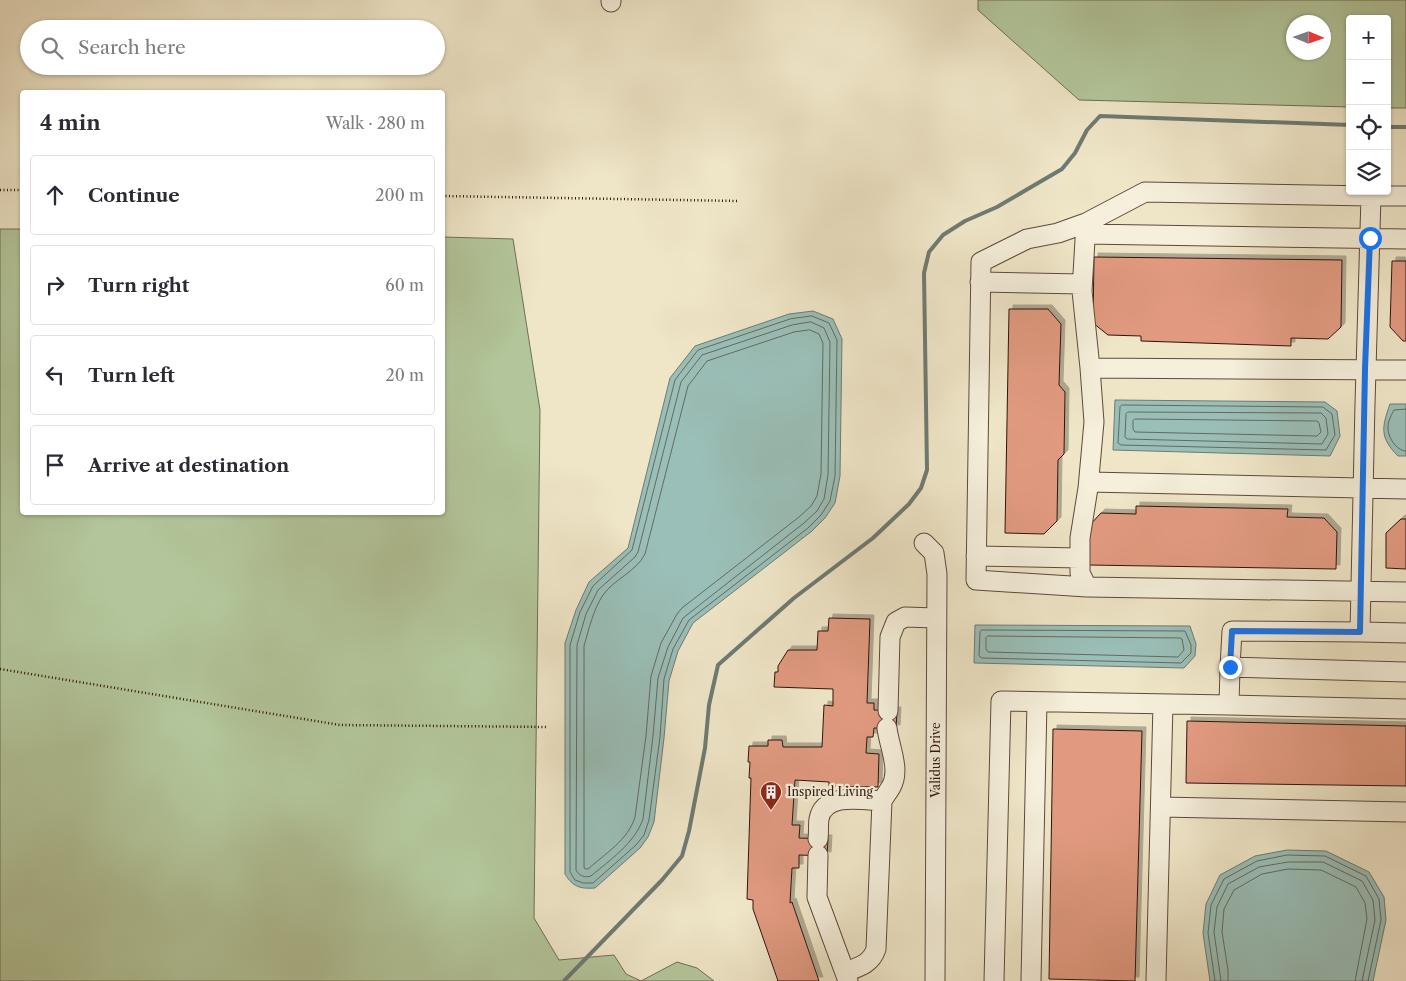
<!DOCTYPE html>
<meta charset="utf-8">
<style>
body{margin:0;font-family:"Libre Caslon Text",serif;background:#f7f7f7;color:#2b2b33}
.controls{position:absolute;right:15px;top:15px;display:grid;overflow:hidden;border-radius:5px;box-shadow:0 1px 4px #0004}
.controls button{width:45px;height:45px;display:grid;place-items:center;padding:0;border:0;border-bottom:1px solid #e1e1e2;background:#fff;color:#2b2b33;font:25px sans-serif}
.compass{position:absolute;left:1286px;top:15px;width:45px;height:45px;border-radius:50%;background:#fff;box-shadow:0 1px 4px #0004;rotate:92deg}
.stop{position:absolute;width:15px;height:15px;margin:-11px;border:4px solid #1a73e8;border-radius:50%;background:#fff}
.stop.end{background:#1a73e8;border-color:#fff;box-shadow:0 1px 5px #0008}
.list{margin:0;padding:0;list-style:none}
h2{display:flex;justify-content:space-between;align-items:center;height:65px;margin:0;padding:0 20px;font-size:21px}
h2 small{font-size:16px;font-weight:400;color:#7c7c81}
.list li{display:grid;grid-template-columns:32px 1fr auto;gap:15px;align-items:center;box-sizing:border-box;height:80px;margin:0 10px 10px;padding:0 10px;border:1px solid #e1e1e2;border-radius:5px}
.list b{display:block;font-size:19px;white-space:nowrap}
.list em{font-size:16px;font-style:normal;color:#7c7c81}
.icon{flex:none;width:28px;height:28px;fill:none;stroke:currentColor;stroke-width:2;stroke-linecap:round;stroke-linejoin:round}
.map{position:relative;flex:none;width:1406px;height:981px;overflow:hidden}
.search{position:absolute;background:#fff;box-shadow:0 1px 4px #0004;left:20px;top:20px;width:425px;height:55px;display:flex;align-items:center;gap:12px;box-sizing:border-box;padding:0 18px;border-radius:28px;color:#7c7c81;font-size:19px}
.panel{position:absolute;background:#fff;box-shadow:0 1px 4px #0004;left:20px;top:90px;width:425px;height:425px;border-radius:5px}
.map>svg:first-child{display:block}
.green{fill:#b3c69b;stroke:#706e54;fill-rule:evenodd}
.water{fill:#9abfb8;stroke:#6e7b73}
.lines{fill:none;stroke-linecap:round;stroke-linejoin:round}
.shore{stroke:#646a62;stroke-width:1}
.stream{stroke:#6e7b73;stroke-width:4}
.building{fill:#e19a80;stroke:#2d150c;filter:url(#shadow)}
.minor-casing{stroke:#5e493b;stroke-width:21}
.path{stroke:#2d150c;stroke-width:2.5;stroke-dasharray:1 2.5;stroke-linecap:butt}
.minor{stroke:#f5efdb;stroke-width:19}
.route{stroke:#1a73e8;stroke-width:6}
.labels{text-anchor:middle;stroke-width:4.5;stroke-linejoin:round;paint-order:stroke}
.street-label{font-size:12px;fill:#2d150c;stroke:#f5efdb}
.poi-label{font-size:12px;fill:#2d150c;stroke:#f5efdb;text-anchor:start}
</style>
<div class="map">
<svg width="1406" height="981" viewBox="0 0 1406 981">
<defs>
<filter id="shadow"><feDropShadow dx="4" dy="-4" stdDeviation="0" flood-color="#0004"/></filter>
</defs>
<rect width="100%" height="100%" fill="#efe6c8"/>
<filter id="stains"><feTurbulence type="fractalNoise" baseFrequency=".004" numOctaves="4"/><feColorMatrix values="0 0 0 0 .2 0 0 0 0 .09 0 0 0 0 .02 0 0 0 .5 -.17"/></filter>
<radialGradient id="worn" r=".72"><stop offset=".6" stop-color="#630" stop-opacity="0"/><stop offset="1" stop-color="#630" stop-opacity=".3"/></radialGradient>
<path class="green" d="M 978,0 L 1406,0 L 1406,108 L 1387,108 L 1387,19 L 1350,19 L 1350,107 L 1079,100 L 978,10 ZM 1294,22 L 1324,22 L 1324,52 L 1294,52 Z
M 0,229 L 22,229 L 22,512 L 442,512 L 443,237 L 513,239 L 540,410 L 534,918 L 559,960 L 614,955 L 626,974 L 641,981 L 677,962 L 697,968 L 714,981 L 0,981 Z"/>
<path class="water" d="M 813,311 L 833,319 L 842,339 L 840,476 L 835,503 L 825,518 L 812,531 L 693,623 L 678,651 L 669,681 L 664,738 L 654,822 L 648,837 L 640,848 L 595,888 C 580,889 573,887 565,874 L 565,643 L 576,610 L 589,582 L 628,548 L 670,378 L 695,346 L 789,314 Z
M 1115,400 L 1325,402 L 1337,411 L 1340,436 L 1330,456 L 1113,450 Z
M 1390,404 L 1406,404 L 1406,456 L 1398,456 C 1379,437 1382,427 1390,404 Z
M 975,625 L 1190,626 L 1196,644 L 1195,656 L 1184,668 L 974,663 Z
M 1287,850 L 1326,851 L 1369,872 L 1384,897 L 1386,920 L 1373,981 L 1210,981 L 1203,933 L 1206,904 L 1220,875 L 1255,856 Z"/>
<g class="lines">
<path class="shore" d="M 812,316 L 829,323 L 837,340 L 835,476 L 830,501 L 821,515 L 808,528 L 689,620 L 673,649 L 664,679 L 660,737 L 649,820 L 644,835 L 636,845 L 593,883 L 583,883 L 575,880 L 570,872 L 570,645 L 580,612 L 593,586 L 632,550 L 675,380 L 698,350 L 790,319 Z
M 811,322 L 824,328 L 830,342 L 828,475 L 824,499 L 817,511 L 804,523 L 683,618 L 668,647 L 658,678 L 653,736 L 643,819 C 634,844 611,859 591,876 C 585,878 579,876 576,870 L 577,645 L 586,614 L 598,590 L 635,557 L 638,552 L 681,382 L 702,355 L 792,325 Z
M 810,330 L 819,334 L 823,343 L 821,474 L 817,496 L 811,506 L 799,517 L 682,608 L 677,614 L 661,643 L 651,676 L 646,736 L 635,817 C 628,840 606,853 588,869 L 585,869 L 584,867 L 584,646 C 589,629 593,610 603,595 C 614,579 636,572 645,554 L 688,386 L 707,361 L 794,332 Z
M 1122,405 L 1323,407 L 1332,414 L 1335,435 L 1326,450 L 1121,445 L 1118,443 L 1120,407 Z
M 1406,409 L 1394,410 C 1392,414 1388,421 1388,426 C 1387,436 1396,451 1406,451
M 1128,412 L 1321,413 L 1326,418 L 1328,434 L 1322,444 L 1127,439 L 1125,437 L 1126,414 Z
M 1135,419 L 1317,421 L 1319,423 L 1321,432 L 1317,436 L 1135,432 L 1133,429 L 1133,421 Z
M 982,630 L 1185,631 L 1191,645 L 1191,653 L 1181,663 L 982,658 L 979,656 L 980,632 Z
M 988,636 L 1180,638 L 1182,639 L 1184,650 L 1178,657 L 988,652 L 986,649 L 986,638 Z
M 1215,981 L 1208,933 L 1211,905 L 1224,879 L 1257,861 L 1287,855 L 1325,856 L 1366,876 L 1379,899 L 1381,920 L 1368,981
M 1221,981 L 1214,932 L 1217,907 L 1228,884 L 1259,867 L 1288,862 L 1323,862 L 1362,881 L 1373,900 L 1375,920 L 1362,981
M 1228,981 L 1228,970 L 1222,932 L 1224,909 L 1234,890 L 1262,874 L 1288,869 L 1321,870 L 1356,887 L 1365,903 L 1367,919 L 1355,981"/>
<path class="stream" d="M 1387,127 L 1406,127
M 564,981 L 662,880 L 682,856 L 689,831 L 705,748 L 709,705 L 718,665 L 794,598 L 873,538 L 909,504 L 921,488 L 927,470 L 924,273 L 929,252 L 943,235 L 965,221 L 997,207 L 1062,169 L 1075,153 L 1087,130 L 1100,116 L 1350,125"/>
</g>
<path class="building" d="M 1094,257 L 1342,260 L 1341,327 L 1328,339 L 1291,338 L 1291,346 L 1141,341 L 1141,336 L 1108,335 L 1093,323 Z
M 1392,261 L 1406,261 L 1406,341 L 1403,341 L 1390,327 Z
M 1009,309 L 1048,309 L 1061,324 L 1059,385 L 1065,392 L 1064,454 L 1058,460 L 1057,521 L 1044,534 L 1005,533 Z
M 1136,506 L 1288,509 L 1287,517 L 1324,518 L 1337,532 L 1336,569 L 1088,565 L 1088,527 L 1101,513 L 1136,514 Z
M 1401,519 L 1406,519 L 1406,569 L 1386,568 L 1386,533 Z
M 829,618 L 870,619 L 867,703 L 874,703 L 874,710 L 897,711 L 896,729 L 874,728 L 873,737 L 867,737 L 866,753 L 879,754 L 878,787 L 829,786 L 829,782 L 795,780 L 792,825 L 800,825 L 799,838 L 828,839 L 827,856 L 799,855 L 799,868 L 792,868 L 790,903 L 792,902 L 819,981 L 778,981 L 753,909 L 753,900 L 747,899 L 751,778 L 749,778 L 750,762 L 748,762 L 749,746 L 768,746 L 768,740 L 782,740 L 783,747 L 822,747 L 824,705 L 833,706 L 833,689 L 774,687 L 775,672 L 778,672 L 778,666 L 788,650 L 817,650 L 818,631 L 828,631 Z
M 1187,721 L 1406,726 L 1406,786 L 1186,783 Z
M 1053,729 L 1142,731 L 1135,981 L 1049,979 Z"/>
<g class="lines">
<g class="minor-casing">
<path id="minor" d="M 611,2 L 611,0
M 1371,196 L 1406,196
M 1086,223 L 1058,233 L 1027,239 L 981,262 L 976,580 L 1087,587
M 1085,234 L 1406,239
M 980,282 L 1082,284
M 1090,368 L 1406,370
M 1089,482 L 1406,489
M 924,543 L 934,553 L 937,574 L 935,981
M 976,556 L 1080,558
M 1360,632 L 1406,633
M 1230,667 L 1232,631 L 1360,632 C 1363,487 1366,341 1371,196 L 1145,192 L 1086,223 L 1082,291 L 1090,368 L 1094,422 L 1088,488 L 1080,538 L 1080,573 L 1087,587 C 1194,588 1300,591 1406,592
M 1406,672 L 1230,667 L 1229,705 L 1406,709
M 888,711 L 890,637 L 896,622 L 905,617 L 936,618
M 1161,807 L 1406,812
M 818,839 C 819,832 818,825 819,819 C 824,792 862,800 882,801 C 885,796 888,792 891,787 C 901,770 889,746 887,728
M 818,855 L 817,897 L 848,981
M 845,972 C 859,967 871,964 876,949 L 882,801
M 994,981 L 1001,701 L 1229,705
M 1031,981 L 1037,702
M 1156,981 L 1163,704"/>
</g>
<path class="path" d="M 0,190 L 22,190
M 442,196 L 739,201
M 0,669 L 340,725 L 548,727"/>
<use href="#minor" class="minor"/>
</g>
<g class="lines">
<path class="route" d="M 1230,667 L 1232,631 L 1360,632 L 1365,369 L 1370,238"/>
</g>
<defs>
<g id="building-pin" transform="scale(1.125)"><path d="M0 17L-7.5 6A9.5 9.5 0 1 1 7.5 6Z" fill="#8f2418" stroke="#f5efdb"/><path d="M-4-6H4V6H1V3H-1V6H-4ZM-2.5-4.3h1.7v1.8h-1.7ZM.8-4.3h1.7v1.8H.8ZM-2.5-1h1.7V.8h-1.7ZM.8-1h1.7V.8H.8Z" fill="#fff"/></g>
</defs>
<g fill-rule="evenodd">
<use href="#building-pin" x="771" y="792"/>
</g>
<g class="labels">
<g class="street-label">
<text transform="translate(936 760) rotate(-90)" y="4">Validus Drive</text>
</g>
<g class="poi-label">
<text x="787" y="796">Inspired Living</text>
</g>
</g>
<rect width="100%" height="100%" filter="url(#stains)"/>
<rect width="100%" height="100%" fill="url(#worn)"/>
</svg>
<div class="controls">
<button>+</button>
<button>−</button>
<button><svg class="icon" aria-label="locate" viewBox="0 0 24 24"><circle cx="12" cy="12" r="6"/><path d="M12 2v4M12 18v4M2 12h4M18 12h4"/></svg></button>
<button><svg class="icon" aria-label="layers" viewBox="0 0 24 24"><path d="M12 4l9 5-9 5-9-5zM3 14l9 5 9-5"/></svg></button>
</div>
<svg class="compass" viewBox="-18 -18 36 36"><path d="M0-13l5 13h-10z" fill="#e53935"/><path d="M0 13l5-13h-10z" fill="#7c7c81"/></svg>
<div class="stop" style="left:1370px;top:238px"></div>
<div class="stop end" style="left:1230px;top:667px"></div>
<div class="search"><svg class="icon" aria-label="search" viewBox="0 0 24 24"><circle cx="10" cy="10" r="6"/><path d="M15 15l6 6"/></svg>Search here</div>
<section class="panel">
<h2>4 min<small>Walk · 280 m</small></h2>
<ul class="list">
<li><svg class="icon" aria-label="ahead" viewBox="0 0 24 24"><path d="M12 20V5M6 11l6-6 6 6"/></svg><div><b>Continue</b></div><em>200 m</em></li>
<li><svg class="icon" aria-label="right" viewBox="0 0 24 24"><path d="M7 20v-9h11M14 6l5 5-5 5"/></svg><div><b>Turn right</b></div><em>60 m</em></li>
<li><svg class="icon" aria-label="left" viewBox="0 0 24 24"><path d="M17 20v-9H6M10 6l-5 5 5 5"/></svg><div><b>Turn left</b></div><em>20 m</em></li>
<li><svg class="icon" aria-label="arrive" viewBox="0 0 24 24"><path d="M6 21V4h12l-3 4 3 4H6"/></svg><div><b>Arrive at destination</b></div></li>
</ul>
</section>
</div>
